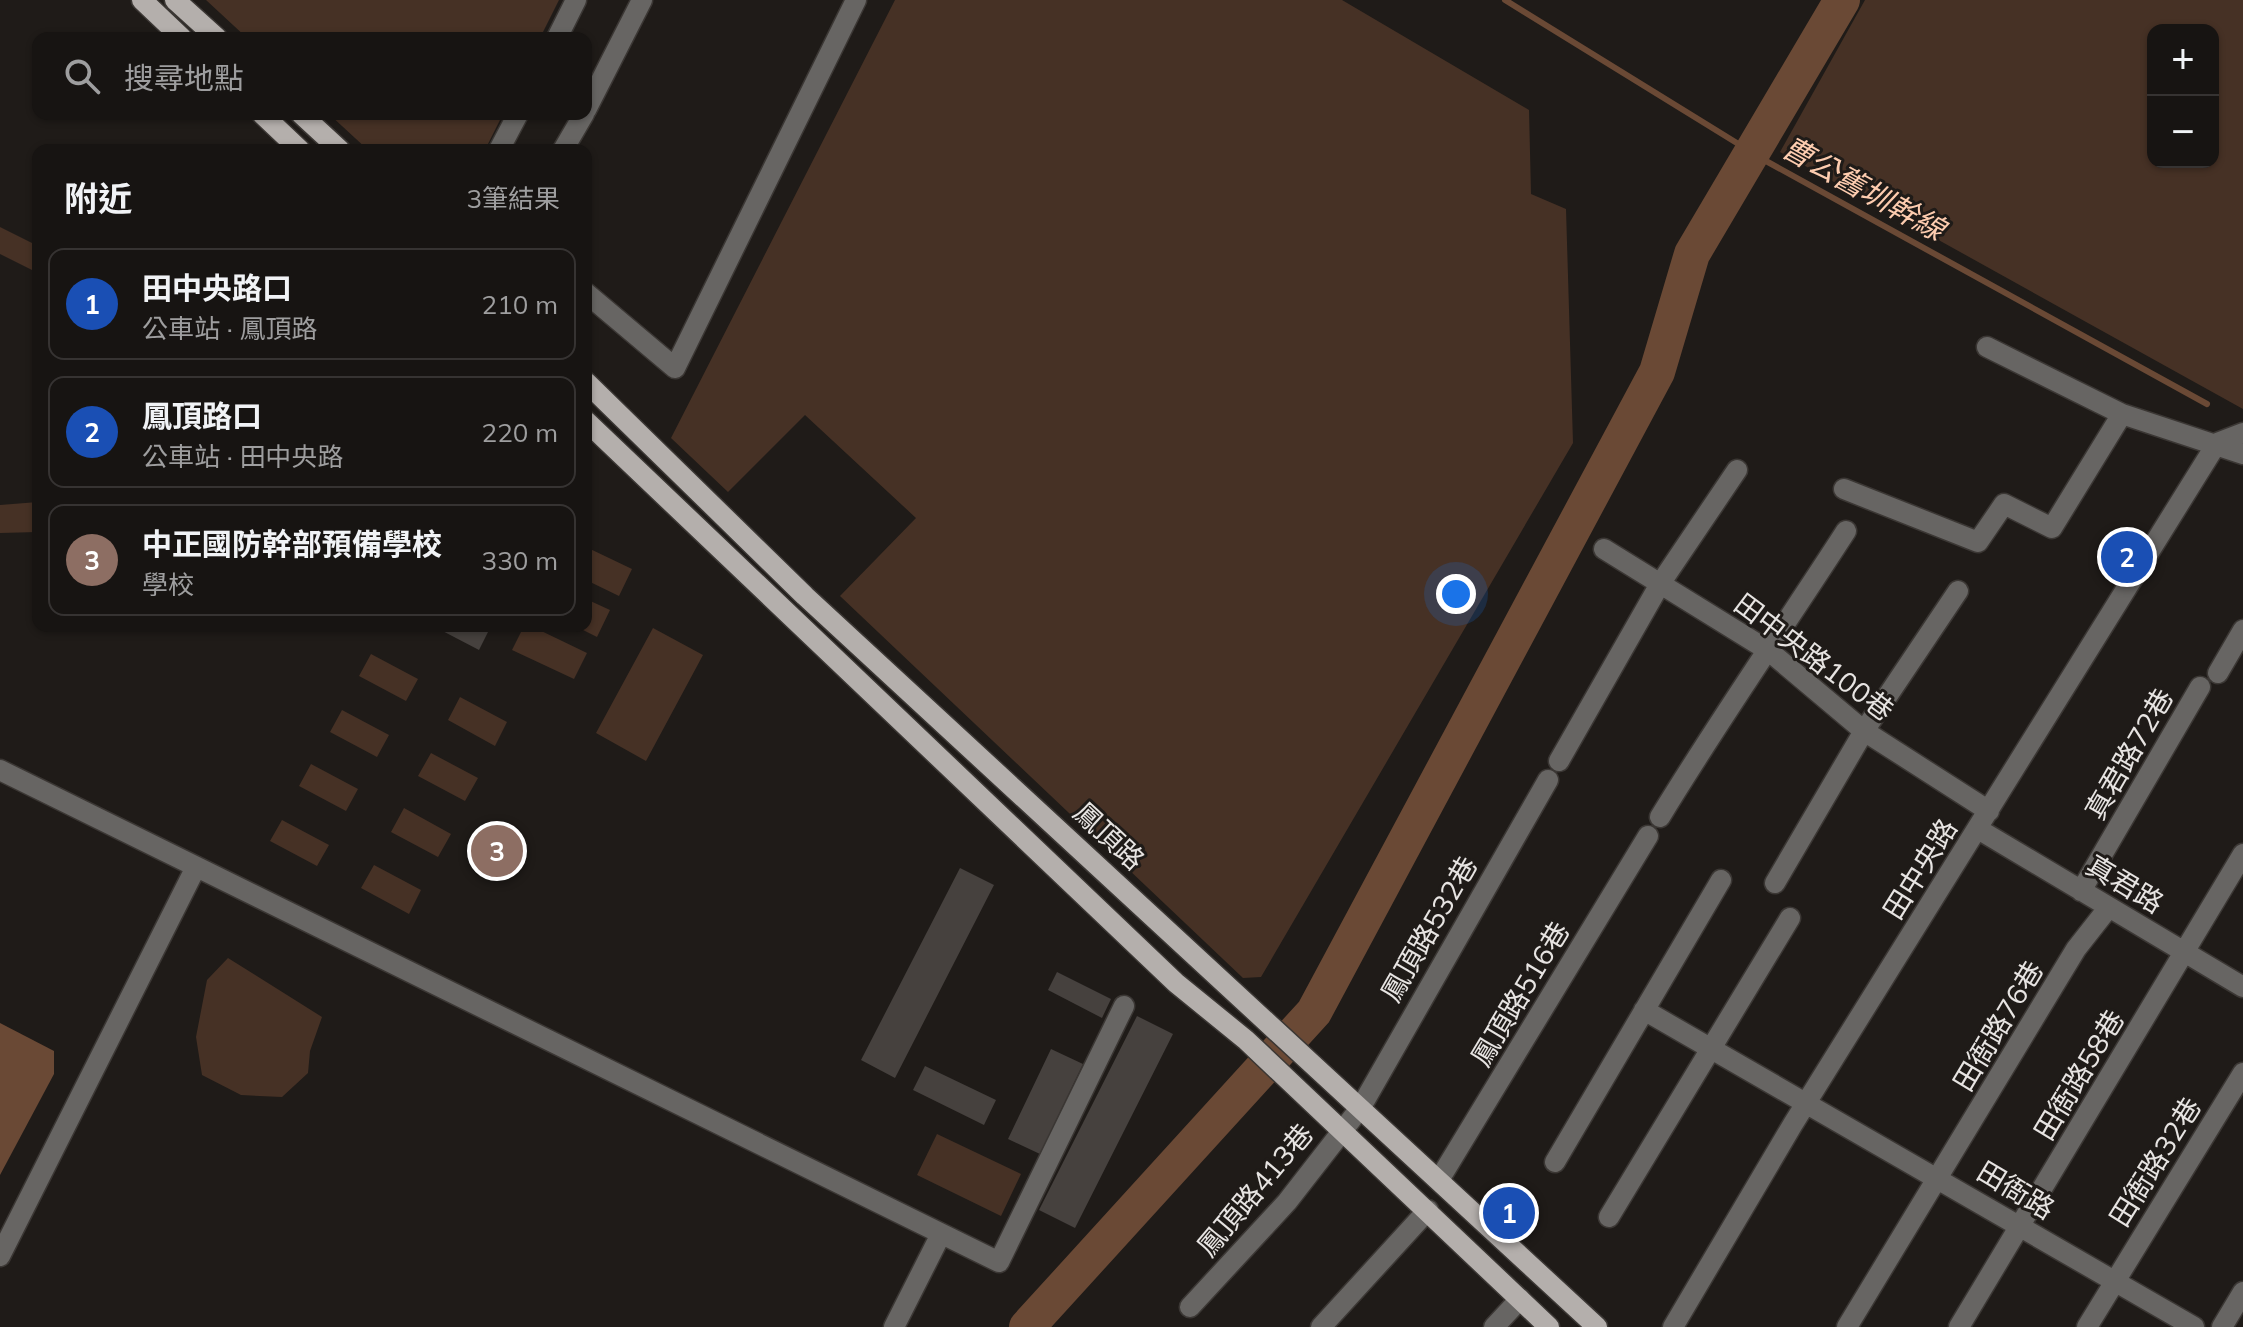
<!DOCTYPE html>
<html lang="zh-TW">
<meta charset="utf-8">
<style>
body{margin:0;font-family:Mulish,"Noto Sans TC",sans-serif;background:#201d1b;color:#f1f3f6}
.controls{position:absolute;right:24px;top:24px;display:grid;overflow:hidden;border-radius:16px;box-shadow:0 2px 6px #0004}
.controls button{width:72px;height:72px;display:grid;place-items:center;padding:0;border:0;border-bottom:2px solid #363332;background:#171412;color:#f1f3f6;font:40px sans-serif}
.you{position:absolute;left:1456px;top:594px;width:28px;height:28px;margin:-20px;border:6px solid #fff;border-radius:50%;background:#1a73e8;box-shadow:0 0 0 12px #1a73e833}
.badge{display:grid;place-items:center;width:52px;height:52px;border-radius:50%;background:#52ccd5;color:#fff;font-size:26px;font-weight:700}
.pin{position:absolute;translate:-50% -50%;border:4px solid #fff;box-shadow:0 2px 8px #0006}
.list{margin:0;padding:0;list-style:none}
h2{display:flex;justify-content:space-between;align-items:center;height:104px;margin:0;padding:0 32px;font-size:34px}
h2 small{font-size:26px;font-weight:400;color:#9e9e9f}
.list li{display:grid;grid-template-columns:52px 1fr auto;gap:24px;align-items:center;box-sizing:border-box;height:112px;margin:0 16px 16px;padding:0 16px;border:2px solid #363332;border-radius:16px}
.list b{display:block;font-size:30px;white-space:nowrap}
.list p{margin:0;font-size:26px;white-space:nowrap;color:#9e9e9f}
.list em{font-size:26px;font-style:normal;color:#9e9e9f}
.icon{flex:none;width:44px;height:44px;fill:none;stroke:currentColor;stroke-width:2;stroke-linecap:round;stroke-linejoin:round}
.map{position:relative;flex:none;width:2243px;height:1327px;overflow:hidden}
.search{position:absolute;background:#171412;box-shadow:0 2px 6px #0004;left:32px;top:32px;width:560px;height:88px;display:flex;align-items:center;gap:20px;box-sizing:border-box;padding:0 28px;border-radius:16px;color:#9e9e9f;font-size:30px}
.panel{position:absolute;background:#171412;box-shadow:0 2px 6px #0004;left:32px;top:144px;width:560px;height:488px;border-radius:16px}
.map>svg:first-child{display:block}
.green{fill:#463125;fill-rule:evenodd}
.water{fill:#6a4935}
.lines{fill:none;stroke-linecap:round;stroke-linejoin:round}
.stream{stroke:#6a4935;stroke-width:6}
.river{stroke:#6a4935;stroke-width:36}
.building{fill:#46413e}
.minor-casing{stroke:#3b3734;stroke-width:23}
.major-casing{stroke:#3b3734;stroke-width:23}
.minor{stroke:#676563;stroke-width:20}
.major{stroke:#b4afac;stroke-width:20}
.labels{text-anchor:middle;stroke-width:6;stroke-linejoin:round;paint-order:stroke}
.street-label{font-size:28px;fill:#e7e4e2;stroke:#1f1b18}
.water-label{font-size:30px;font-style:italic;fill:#fdccaf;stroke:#1f1b18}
</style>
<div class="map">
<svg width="2243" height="1327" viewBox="0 0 2243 1327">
<rect width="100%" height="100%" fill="#1f1b18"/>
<path class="green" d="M 206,0 L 559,0 L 540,38 L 247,38 Z
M 895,0 L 1342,0 L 1529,110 L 1531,194 L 1566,209 L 1573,443 L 1261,977 L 1243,978 L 840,596 L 916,518 L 805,415 L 728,492 L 671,438 Z
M 1865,0 L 2243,0 L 2243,409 L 1780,152 ZM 2153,30 L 2213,30 L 2213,162 L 2153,162 Z
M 329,114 L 503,114 L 485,150 L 368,150 Z
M 0,227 L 38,246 L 38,273 L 0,254 Z
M 38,502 L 38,532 L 0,533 L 0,505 Z
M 586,547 L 632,569 L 619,596 L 586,580 Z
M 586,599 L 610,610 L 597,637 L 575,626 L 586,626 Z
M 524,626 L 531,626 L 587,653 L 574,679 L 512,650 Z
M 653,628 L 703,655 L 646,761 L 596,733 Z
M 371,654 L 418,679 L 406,701 L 359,676 Z
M 460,697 L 507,722 L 495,746 L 448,720 Z
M 342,710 L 389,735 L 377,757 L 330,732 Z
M 431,753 L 478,778 L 465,801 L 418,776 Z
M 311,764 L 358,789 L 346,811 L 299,786 Z
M 404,808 L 451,834 L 438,857 L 391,832 Z
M 282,820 L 329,845 L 317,866 L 270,841 Z
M 374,865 L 421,890 L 409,914 L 361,888 Z
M 228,958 L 322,1017 L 310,1051 L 308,1073 L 282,1097 L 241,1095 L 202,1075 L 196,1037 L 207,980 Z
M 937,1134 L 1021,1174 L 1001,1216 L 917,1175 Z"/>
<path class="water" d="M 0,1023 L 54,1051 L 54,1074 L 0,1175 Z"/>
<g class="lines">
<path class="stream" d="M 1505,0 L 1766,161 L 2207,404"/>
<path class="river" d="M 1027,1327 L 1314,1012 L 1657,372 L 1692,254 L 1842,0"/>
</g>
<path class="building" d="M 433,626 L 491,626 L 479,650 Z
M 960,868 L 994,885 L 895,1078 L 861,1060 Z
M 1057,972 L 1111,999 L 1102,1018 L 1048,990 Z
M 1137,1016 L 1173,1034 L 1075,1228 L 1039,1210 Z
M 1051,1049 L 1083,1064 L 1040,1154 L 1008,1139 Z
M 925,1066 L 996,1100 L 984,1125 L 913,1090 Z"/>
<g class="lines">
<g class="minor-casing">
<path id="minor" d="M 557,38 L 576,0
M 586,110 L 642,0
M 499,150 L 518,114
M 563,150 L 584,114
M 586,293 L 675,368 L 856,0
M 1987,347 L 2122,414 L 2243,454
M 2217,443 L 2243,433
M 1844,489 L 1978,542 L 2004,504 L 2052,528 L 2122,414
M 1604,549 L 1769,651 L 1864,731 L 1989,811
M 2218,673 L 2243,630
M 1559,761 L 1660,584 L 1737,470
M 0,770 L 999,1262 L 1124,1006
M 1660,817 C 1719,720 1784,627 1846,531
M 1978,829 L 2243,987
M 1775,883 L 1864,731 L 1958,591
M 2081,891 L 2200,687
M 1644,1010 L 2194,1327
M 1555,1162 L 1721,880
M 1439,1180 L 1648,836
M 1609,1217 L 1790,918
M 0,1256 L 196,867
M 1190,1307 L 1287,1202 L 1361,1107 L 1548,780
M 894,1327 L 941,1234
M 1321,1327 L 1428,1210
M 1494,1327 L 1520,1299
M 1673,1327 L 1793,1124 L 2217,443
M 1847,1327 L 2076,949 L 2109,907
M 1959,1327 L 2243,854
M 2087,1327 L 2243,1073
M 2222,1327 L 2243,1292"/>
</g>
<g class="major-casing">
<path id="major" d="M 142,0 L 182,38
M 175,0 L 217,38
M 262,114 L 300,150
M 301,114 L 340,150
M 586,382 L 805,596 L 1597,1327
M 586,421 L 1176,983 L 1246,1040 L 1549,1327"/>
</g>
<use href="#minor" class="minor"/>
<use href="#major" class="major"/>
</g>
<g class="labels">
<g class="street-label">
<text transform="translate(1814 657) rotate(37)" y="10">田中央路100巷</text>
<text transform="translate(2129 754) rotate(-60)" y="10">真君路72巷</text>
<text transform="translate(1109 836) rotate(43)" y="10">鳳頂路</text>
<text transform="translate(1920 869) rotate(-58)" y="10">田中央路</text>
<text transform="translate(2125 884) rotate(31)" y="10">真君路</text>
<text transform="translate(1429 929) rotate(-60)" y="10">鳳頂路532巷</text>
<text transform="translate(1520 994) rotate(-59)" y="10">鳳頂路516巷</text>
<text transform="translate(1998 1026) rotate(-59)" y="10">田衙路76巷</text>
<text transform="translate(2079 1075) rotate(-59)" y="10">田衙路58巷</text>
<text transform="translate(2155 1162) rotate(-58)" y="10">田衙路32巷</text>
<text transform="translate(1255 1190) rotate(-50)" y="10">鳳頂路413巷</text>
<text transform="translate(2016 1190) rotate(31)" y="10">田衙路</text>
</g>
<g class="water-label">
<text transform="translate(1863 189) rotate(29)" y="10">曹公舊圳幹線</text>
</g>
</g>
</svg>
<div class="controls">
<button>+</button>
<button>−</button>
</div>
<div class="you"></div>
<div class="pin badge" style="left:1509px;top:1213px;background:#1a4fb4">1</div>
<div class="pin badge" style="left:2127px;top:557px;background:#1a4fb4">2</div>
<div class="pin badge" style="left:497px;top:851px;background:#8d6e63">3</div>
<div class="search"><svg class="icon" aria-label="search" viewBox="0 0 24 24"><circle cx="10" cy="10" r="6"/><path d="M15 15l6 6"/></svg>搜尋地點</div>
<section class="panel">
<h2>附近<small>3筆結果</small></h2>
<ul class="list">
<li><span class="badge" style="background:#1a4fb4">1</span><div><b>田中央路口</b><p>公車站 · 鳳頂路</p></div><em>210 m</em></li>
<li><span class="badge" style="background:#1a4fb4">2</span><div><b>鳳頂路口</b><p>公車站 · 田中央路</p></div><em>220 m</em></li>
<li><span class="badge" style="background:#8d6e63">3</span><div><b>中正國防幹部預備學校</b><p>學校</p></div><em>330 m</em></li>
</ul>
</section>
</div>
